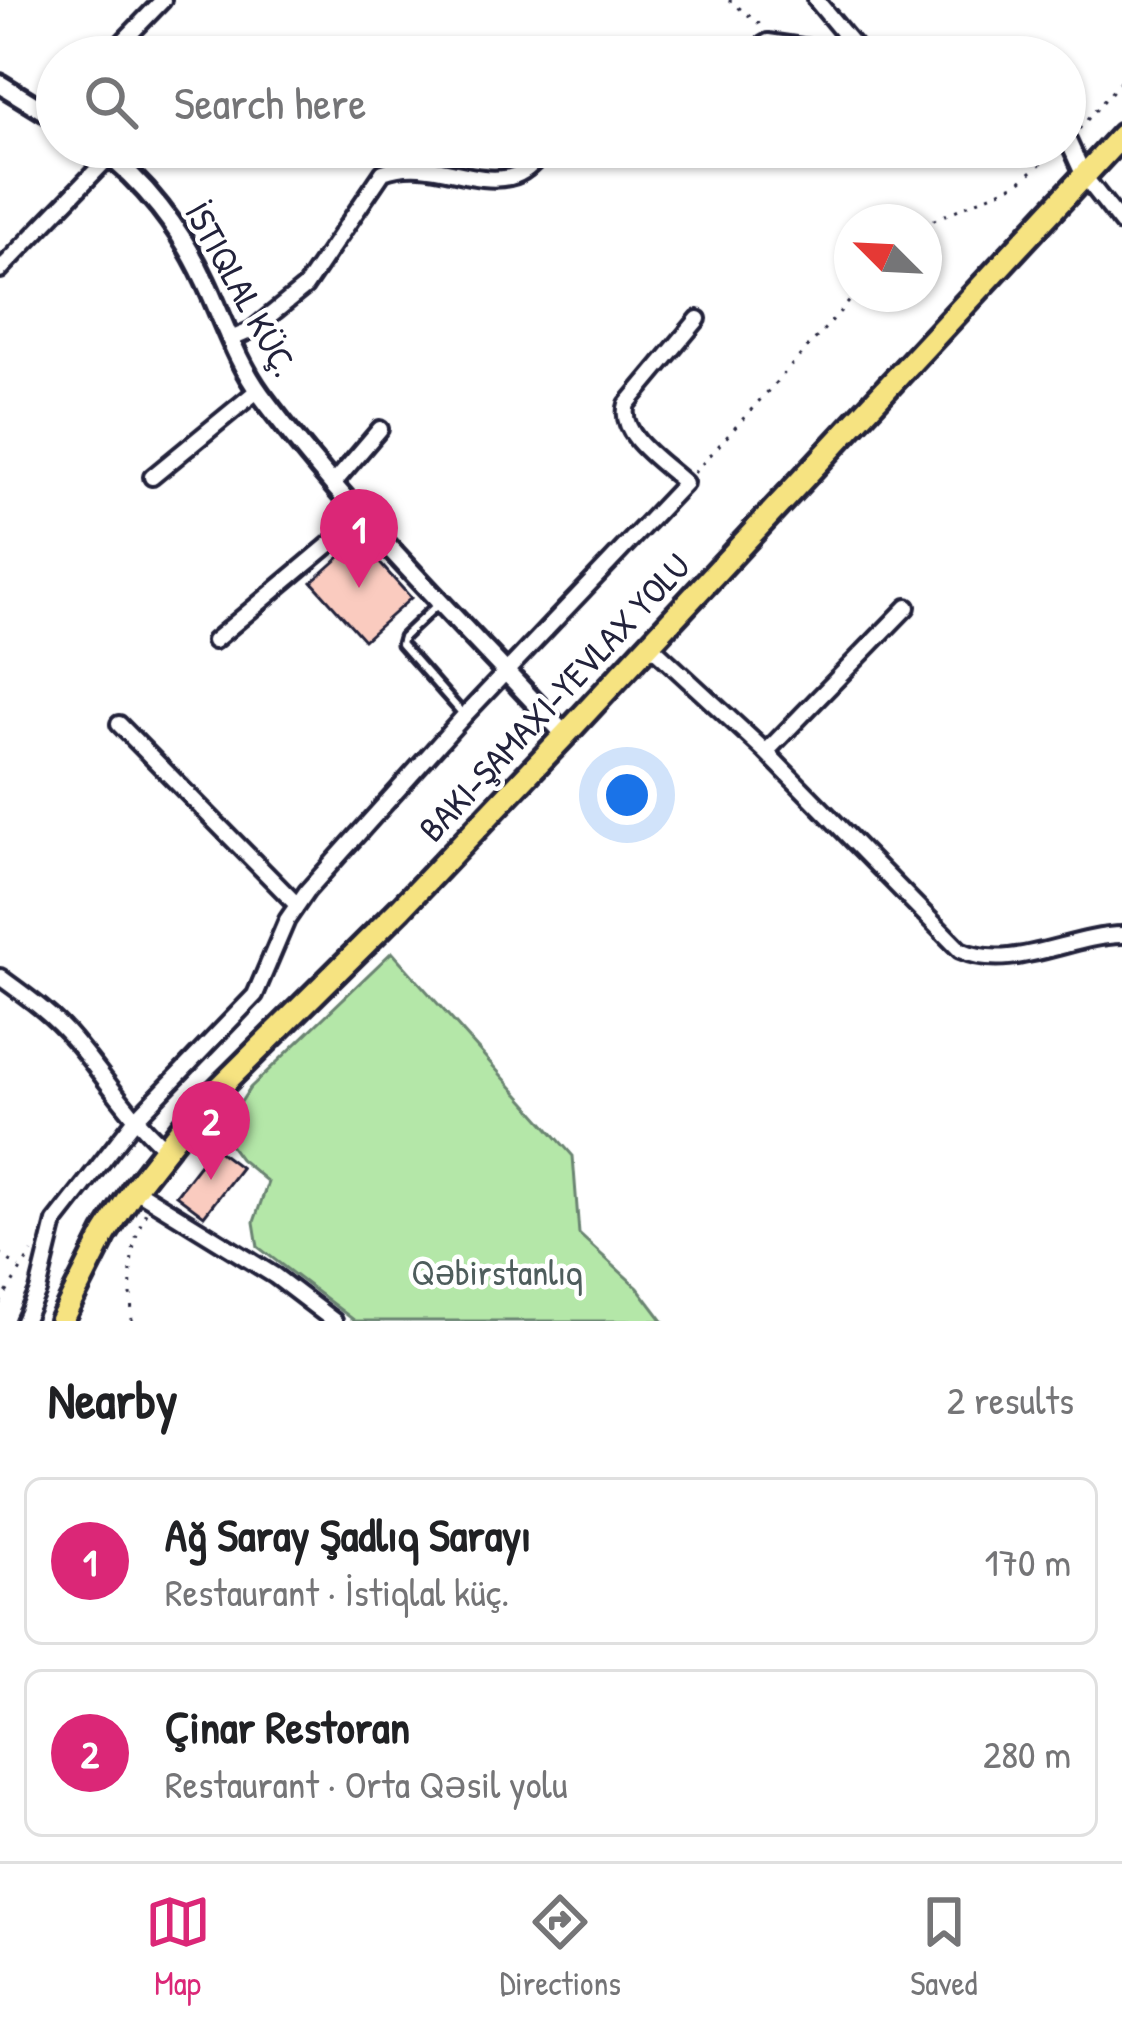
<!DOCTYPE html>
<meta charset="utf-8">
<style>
body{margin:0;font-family:"Patrick Hand",sans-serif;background:#f2f2f2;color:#202124}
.compass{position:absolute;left:834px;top:204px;width:108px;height:108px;border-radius:50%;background:#fff;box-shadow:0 3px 9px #0004;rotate:294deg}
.you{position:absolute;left:627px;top:795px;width:42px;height:42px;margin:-30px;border:9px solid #fff;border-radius:50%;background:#1a73e8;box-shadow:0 0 0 18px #1a73e833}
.badge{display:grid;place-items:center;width:78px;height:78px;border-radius:50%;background:#db2777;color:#fff;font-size:39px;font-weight:700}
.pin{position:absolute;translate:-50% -99px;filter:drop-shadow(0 3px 6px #0008)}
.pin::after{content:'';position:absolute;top:63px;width:42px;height:36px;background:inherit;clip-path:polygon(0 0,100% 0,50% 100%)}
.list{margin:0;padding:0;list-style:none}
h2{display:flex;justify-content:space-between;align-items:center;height:156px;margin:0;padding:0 48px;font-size:51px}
h2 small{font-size:39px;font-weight:400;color:#757577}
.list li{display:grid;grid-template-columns:78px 1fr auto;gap:36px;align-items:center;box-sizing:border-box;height:168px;margin:0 24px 24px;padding:0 24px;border:3px solid #e0e0e0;border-radius:18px}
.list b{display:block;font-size:45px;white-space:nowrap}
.list p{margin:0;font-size:39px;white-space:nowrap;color:#757577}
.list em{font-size:39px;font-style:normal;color:#757577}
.icon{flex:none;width:66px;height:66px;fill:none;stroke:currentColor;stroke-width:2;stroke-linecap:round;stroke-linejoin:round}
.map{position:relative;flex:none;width:1122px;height:1321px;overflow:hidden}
.search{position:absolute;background:#fff;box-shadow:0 3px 9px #0004;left:36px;right:36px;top:36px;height:132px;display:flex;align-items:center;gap:30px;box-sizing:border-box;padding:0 42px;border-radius:66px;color:#757577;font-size:45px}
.sheet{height:540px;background:#fff}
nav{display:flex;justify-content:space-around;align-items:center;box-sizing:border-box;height:168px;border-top:3px solid #e0e0e0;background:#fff;font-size:33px;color:#757577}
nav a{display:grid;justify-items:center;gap:6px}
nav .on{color:#db2777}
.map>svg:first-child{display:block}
.green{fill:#b4e7a8;stroke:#6b8472;stroke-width:3}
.building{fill:#facbbf;stroke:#22223b;stroke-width:3}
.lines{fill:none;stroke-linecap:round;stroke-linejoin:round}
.service-casing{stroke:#22223b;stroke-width:15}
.minor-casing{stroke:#22223b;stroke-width:22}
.tertiary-casing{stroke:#22223b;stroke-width:26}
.trunk-casing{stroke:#22223b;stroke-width:30}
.path{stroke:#22223b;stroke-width:3;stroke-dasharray:3 9;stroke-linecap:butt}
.service{stroke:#fff;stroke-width:6}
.minor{stroke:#fff;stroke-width:14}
.tertiary{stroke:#fff;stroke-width:16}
.trunk{stroke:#f6e381;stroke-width:21}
.labels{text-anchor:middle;stroke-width:9;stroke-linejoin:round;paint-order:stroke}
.street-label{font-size:36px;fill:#22223b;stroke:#fff}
.park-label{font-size:36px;fill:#4e5d5c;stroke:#fff}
</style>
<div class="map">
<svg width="1122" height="1321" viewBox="0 0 1122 1321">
<rect width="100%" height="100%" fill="#fff"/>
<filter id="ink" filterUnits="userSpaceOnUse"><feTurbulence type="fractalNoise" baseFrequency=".00833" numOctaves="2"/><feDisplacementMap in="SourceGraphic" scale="24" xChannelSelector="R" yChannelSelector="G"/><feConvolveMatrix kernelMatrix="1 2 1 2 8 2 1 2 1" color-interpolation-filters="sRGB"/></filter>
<g filter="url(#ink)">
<path class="green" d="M 392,952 L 573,1156 L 579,1234 L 638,1288 L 663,1321 L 355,1321 L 258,1247 L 254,1222 L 268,1182 L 240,1159 L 221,1133 L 250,1088 Z"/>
<path class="building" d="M 359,540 L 411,598 L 364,640 L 312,582 Z
M 213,1147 L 241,1168 L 204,1216 L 176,1195 Z"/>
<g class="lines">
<g class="service-casing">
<path id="service" d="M 439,603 L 403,637 L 401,644 L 462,713"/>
</g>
<g class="minor-casing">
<path id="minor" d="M 816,0 L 860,53
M 108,57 L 163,0
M 742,57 L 768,42 L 870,57
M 1065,134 L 1084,176 L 1122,224
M 0,270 L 110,156
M 231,339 L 252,330 L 305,287 L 383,172 C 429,155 470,186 510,177 C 526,174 538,158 549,147
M 152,477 L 258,390
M 334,483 L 380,429
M 214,641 L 362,517
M 649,644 L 766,752 L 960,950 C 1011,973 1068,936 1122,935
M 119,724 L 297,905
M 766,752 L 907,607
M 0,977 C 26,996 52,1014 73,1039 C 104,1076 128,1115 165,1148
M 134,1189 L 275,1276 L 334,1321
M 24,1321 L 38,1291 L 55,1222 L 134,1121 L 255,995 L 287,920 L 307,891 L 464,716 L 685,483 C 664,463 617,435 627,404 L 698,319"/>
</g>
<g class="tertiary-casing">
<path id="tertiary" d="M 0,84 L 57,119
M 98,147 C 144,181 181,229 205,281 C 223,319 236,361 261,395 C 352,517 463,624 565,735"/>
</g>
<g class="trunk-casing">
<path id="trunk" d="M 61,1321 L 105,1234 L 134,1189 L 192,1115 L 401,908 L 565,735 L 1122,135"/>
</g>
<path class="path" d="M 729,0 L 766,29
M 1079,129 L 1122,80
M 924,228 L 934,220 L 1018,183 L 1056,151
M 694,473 L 856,294
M 0,1253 L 19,1268
M 0,1303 L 32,1252
M 132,1321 C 131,1278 126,1253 146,1212"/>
<use href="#service" class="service"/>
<use href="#minor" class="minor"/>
<use href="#tertiary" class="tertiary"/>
<use href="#trunk" class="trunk"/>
</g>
</g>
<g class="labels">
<g class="street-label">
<text transform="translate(242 289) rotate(61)" y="13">İSTIQLAL KÜÇ.</text>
<text transform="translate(554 697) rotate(-47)" y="13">BAKI-ŞAMAXI-YEVLAX YOLU</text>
</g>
<g class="park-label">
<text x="497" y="1285">Qəbirstanlıq</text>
</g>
</g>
</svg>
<svg class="compass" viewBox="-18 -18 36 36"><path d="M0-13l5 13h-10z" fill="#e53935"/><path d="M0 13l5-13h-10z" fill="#757577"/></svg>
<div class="you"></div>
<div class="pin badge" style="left:359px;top:588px">1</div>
<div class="pin badge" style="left:211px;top:1180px">2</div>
<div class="search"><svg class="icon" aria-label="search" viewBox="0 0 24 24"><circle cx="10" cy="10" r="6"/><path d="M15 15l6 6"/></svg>Search here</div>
</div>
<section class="sheet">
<h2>Nearby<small>2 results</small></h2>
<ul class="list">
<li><span class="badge">1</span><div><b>Ağ Saray Şadlıq Sarayı</b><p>Restaurant · İstiqlal küç.</p></div><em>170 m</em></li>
<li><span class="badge">2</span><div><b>Çinar Restoran</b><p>Restaurant · Orta Qəsil yolu</p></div><em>280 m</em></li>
</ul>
</section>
<nav>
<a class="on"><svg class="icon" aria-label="map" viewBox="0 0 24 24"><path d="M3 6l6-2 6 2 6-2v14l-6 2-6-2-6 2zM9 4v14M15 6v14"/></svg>Map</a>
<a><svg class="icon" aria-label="directions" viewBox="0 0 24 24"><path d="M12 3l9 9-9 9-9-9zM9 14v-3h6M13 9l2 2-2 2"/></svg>Directions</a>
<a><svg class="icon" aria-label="saved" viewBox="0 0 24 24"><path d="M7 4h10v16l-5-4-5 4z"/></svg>Saved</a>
</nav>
